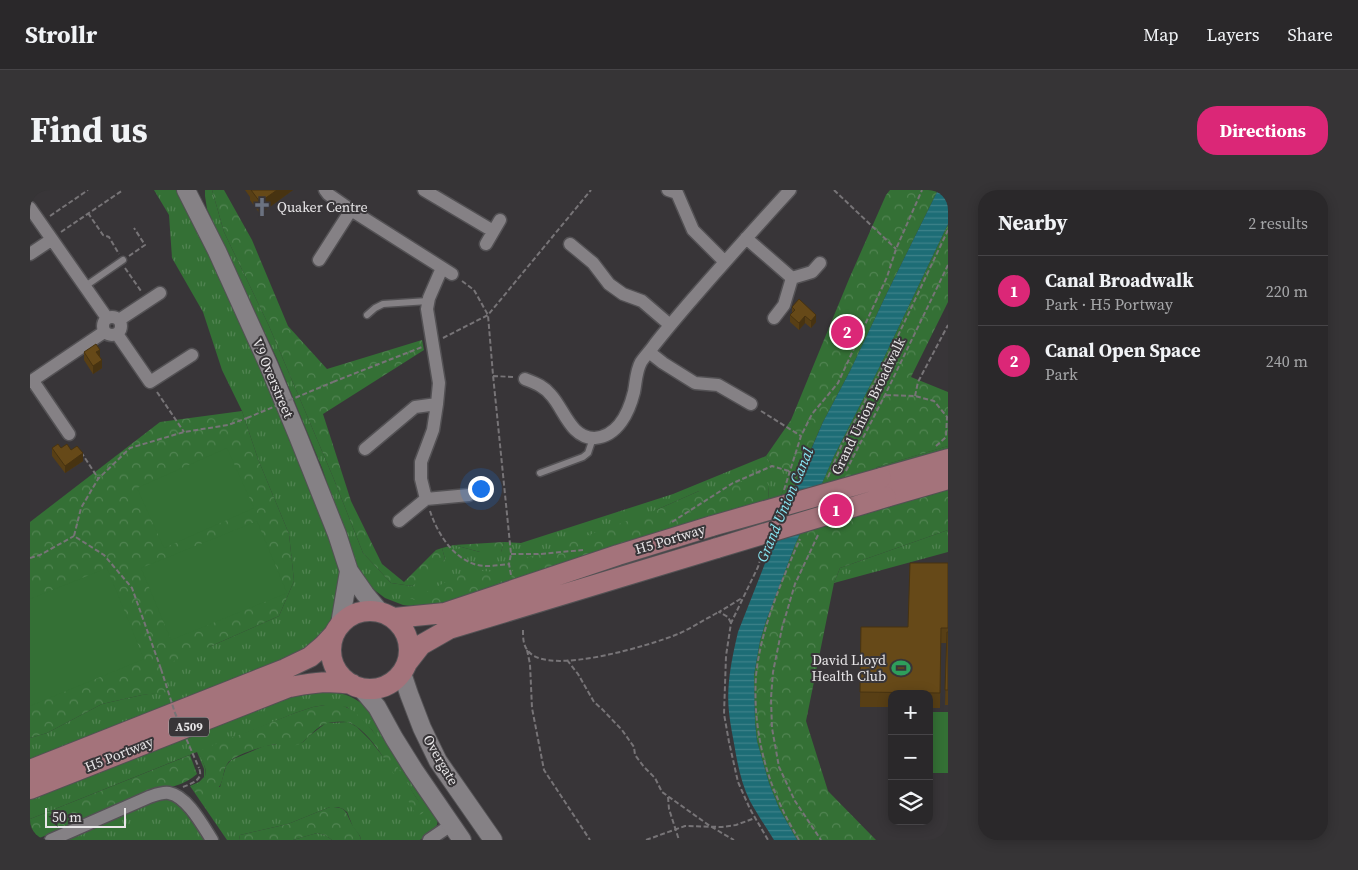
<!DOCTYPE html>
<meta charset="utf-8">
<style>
body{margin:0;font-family:"Source Serif 4",serif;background:#363436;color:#f1f3f6}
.controls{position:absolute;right:15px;bottom:15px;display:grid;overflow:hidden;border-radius:10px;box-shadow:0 2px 12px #0003}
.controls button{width:45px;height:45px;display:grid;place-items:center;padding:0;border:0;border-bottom:1px solid #464447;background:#2a282a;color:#f1f3f6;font:25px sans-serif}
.scale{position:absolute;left:15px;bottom:12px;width:81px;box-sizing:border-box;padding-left:5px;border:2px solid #e8e6e8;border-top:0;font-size:14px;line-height:18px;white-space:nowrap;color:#e8e6e8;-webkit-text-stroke:4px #383538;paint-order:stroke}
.you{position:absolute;left:450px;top:298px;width:18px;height:18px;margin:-12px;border:4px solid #fff;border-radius:50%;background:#1a73e8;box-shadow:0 0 0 8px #1a73e833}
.badge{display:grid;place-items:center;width:32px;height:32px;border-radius:50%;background:#db2777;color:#fff;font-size:16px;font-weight:700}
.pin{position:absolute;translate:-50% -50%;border:2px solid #fff;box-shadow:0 1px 5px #0006}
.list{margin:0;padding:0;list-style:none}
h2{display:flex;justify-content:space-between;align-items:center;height:65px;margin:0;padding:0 20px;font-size:21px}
h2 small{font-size:16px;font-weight:400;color:#a5a6a8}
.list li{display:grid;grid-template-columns:32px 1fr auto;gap:15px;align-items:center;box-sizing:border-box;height:70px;padding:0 20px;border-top:1px solid #464447}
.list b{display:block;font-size:19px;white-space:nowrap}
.list p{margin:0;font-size:16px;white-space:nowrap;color:#a5a6a8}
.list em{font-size:16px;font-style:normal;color:#a5a6a8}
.icon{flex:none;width:28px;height:28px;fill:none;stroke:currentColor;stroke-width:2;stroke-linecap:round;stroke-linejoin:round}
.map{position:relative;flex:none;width:918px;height:650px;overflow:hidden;border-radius:20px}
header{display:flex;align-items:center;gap:30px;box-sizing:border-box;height:70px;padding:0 25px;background:#2a282a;border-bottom:1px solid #464447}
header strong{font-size:24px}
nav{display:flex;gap:28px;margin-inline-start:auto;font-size:18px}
.intro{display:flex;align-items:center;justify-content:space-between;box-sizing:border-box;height:120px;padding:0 30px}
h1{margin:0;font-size:35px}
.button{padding:12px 22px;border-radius:20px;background:#db2777;color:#fff;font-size:18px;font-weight:700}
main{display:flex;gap:30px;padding:0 30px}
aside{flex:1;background:#2a282a;border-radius:20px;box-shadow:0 2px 12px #0003}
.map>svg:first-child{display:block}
.grass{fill:url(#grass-tufts);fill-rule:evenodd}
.forest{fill:url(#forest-crowns)}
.pitch{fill:#347035}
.water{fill:url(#water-rules)}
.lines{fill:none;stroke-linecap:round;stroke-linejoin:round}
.lane-casing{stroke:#535154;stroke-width:9}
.street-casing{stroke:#535154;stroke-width:15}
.secondary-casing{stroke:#535154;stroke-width:20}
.primary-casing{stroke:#535154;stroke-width:22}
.path{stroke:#777477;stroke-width:2;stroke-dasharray:5 2.5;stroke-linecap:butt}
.lane{stroke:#858185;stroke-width:6}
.street{stroke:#858185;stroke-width:12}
.secondary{stroke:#858185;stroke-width:18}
.primary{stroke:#a4737b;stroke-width:20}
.primary-bridge-casing{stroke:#535154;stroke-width:22;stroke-linecap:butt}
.path-bridge{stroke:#777477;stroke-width:2;stroke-dasharray:5 2.5;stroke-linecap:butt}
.primary-bridge{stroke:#a4737b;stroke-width:20}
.wall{fill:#583f15}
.shaded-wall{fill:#473311}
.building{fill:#664918;stroke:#473311}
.labels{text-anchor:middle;stroke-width:4;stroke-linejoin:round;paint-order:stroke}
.shield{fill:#383538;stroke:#b3b1b3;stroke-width:1}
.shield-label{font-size:12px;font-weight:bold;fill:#e8e6e8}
.poi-label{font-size:14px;fill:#e8e6e8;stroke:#383538;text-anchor:start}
.street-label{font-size:14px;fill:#e8e6e8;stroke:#383538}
.water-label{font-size:15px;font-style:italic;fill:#88e9f6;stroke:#383538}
</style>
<header>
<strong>Strollr</strong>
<nav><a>Map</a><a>Layers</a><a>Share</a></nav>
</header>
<div class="intro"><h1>Find us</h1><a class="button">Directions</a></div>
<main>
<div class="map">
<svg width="918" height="650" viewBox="0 0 918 650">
<defs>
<pattern id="grass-tufts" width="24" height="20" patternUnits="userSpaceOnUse" patternTransform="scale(1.25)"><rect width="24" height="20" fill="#347035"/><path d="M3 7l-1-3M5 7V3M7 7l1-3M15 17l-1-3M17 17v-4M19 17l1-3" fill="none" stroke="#518452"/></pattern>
<pattern id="forest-crowns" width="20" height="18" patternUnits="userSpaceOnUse" patternTransform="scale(1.25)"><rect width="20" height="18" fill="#347035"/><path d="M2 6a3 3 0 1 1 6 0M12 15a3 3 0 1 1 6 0" fill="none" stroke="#518452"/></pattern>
<pattern id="water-rules" width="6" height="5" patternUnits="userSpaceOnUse" patternTransform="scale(1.25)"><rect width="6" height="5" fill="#1d6d76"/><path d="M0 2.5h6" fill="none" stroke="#3e828a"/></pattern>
</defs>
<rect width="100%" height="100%" fill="#383538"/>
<path class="grass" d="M 124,0 L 147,0 L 181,65 L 236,179 L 304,354 L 310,387 L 302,429 L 297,439 L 255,479 L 0,580 L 0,548 L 17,543 L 72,514 L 112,505 L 138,501 L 122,453 L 179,457 L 249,426 L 264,391 L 259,344 L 228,269 L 212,221 L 192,180 L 173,122 L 142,68 L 139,25 Z
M 175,0 L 182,0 L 194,42 L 239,136 L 303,287 L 333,363 L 361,393 L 382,396 L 415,369 L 412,358 L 424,355 L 450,362 L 471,362 L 474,352 L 491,353 L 643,304 L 736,266 L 742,276 L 760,281 L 751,306 L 738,310 L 739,296 L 703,293 L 689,301 L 669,301 L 626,320 L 656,344 L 389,417 L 373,415 L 355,408 L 339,396 L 326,378 L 292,278 L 247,169 L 177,19 L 175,6 Z
M 918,256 L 918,269 L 833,293 L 847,277 Z
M 918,340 L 918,362 L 804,393 L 810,378 Z
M 281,502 C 308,502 318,501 340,520 L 408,629 L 407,635 L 403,641 L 390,650 L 331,650 L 330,646 L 323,637 L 317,622 L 313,619 L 308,617 L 300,617 L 258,634 L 210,645 L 209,650 L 197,650 L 160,596 L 169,592 L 174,587 L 174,579 L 167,562 L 0,629 L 0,606 L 254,509 ZM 295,515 L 317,517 L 342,540 L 389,612 L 340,550 L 327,537 L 318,532 L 296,533 L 279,546 L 273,552 L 268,554 L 247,554 L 234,556 L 201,570 L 196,576 L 190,597 L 162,597 C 166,595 171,593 173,590 C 180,583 171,569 169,562 L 265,523 L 283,517 Z
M 129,610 L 140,610 L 151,617 L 175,650 L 33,650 Z
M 287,643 L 295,645 L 302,650 L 263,650 Z"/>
<path class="forest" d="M 182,0 L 194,0 L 222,50 L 258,136 L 297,179 L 392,150 L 394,160 L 293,224 L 321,311 L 352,374 L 374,392 L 406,360 L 412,358 L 415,369 L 400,384 L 382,396 L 361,393 L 333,363 L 303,287 L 239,136 L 194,42 Z
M 860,0 L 908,0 L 857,103 L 820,181 L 793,232 L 762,302 L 751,306 L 760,281 L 742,276 L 736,266 L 761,230 L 819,89 L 856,5 Z
M 918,34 L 918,112 L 881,187 L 918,202 L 918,256 L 847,277 L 834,313 L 918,289 L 918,340 L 810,378 L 804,393 L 776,531 L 798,601 L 846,650 L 767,650 L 749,618 L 739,593 L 727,551 L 725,532 L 724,485 L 730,451 L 736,431 L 765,355 L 804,266 L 850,176 Z
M 212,221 L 228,269 L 259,344 L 264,391 L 249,426 L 179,457 L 134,475 L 123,457 L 139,502 L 112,505 L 72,514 L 17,543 L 0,548 L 0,332 L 130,232 Z
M 735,289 L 739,296 L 738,310 L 506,384 L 482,390 L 481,383 L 492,370 L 626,320 L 669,301 L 689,301 L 703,293 Z
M 474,352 L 471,362 L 450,362 L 424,355 Z
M 452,381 L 470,382 L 473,389 L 459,402 L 420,413 L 397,415 L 380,408 L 394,403 L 430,385 Z
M 295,515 C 302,515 312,514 318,518 C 343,531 373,587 389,612 L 394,621 L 392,624 L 386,625 C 372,600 346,544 320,533 C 315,531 304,532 298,533 C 285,536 276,553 267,555 C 261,556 254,554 248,554 C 238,554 209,564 201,570 C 192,576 195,589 189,597 C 185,603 177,606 170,609 L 162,597 C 183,585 176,581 168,561 L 265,523 L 283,517 Z
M 160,565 L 167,584 C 155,595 137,599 121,600 L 5,650 L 0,650 L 0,629 Z
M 300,617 C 318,617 315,622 323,636 C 326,641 330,644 331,650 L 302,650 L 295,645 L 287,643 L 263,650 L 209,650 L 210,645 L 258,634 Z"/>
<path class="pitch" d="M 197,258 L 224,318 L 134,358 L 107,298 Z
M 227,331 L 257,403 L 141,450 L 111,378 Z
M 77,378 L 114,469 L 0,516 L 0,409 Z
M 899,522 L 918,522 L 918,583 L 899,583 Z"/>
<path class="water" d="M 908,0 L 918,0 L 918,34 L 850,176 L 804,266 L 765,355 L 736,431 L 730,451 L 724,485 L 725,532 L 727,551 L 739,593 L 749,618 L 767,650 L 744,650 C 736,637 727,624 720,611 C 712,595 708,577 705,559 C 703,547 700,534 699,522 C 696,495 702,468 708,442 L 767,292 L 793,232 L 820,181 L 857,103 Z"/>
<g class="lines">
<g class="lane-casing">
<path id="lane" d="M 54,97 L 93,70
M 337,125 L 345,118 L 353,114 L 398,111
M 510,283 L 553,267 L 558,263 L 563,248"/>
</g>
<g class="street-casing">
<path id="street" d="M 295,0 L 298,4 L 321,20 L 422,84
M 394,0 L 463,41
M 638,0 L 647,3 L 663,40 L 695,72
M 0,18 L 77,128
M 716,48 L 762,88
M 456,54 L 470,30
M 540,54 L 563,73 L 579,94 L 593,104 L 612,111 L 640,135
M 0,64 L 21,50
M 289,70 L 321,20
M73 136a9 9 0 1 1 18 0a9 9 0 1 1-18 0Z
M 744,128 L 754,115 L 762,88 L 782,82 L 790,73
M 89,130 L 130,103
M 87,144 L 120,192 L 162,165
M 619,162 L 633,173 L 665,193 L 688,195 L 721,214
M 495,189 C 505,193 514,196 521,205 C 534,219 541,249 565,248 C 588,246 599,222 604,202 C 606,192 606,181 611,172 C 615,166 621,160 625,154 C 636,140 647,127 659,113 C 692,75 726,37 760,0
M 3,191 L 39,244
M 0,192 L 74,142
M 335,259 L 385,217 L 407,214
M 396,309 L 391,289 L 391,272 L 403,240 L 407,214 L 409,193 L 397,119 L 399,108 L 412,78
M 369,331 L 396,309 L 439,305
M 21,650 L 119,607 C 125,605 132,602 139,603 C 157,606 173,636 182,650
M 399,650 L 421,635"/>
</g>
<g class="secondary-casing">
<path id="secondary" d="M 156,0 L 187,61 L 239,176 L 268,246 L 307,344 L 319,381 L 335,404 L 350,422
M 310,434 L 319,381
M 372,483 L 379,504 L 392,538 L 408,571 L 463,650
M 331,498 L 347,517 L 364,548 L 384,580 L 432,650"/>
</g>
<g class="primary-casing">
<path id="primary" d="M 851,288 L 918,269
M 856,307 L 918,289
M301 460a39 39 0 1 1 78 0a39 39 0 1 1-78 0Z
M 364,428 L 415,423 L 588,365 L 682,336
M 377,473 L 391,455 L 419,439 L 687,358
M 0,580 L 255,479 L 280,467 L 293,456 L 305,443
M 0,599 L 259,497 C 283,493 298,490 322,494"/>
</g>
<path class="path" d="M 804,0 L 866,59
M 58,23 L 73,45 L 79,47 L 89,64
M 20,26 L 58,0
M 31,42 L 93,0
M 99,66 L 115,55 L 104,38
M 95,78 L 111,101
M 432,91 L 444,100 L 458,125 L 463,185 L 481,364 L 479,374 L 481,385
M 413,148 L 458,125 L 561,0
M 463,186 L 483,187
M 303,192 L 392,157
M 127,202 L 154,242
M 856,205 L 885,206 L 904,211 L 918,228
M 885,206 L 888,192 L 918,135
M 731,221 L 771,246
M 906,256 L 916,247 L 917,227
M 51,262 L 68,288
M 816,281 L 855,205 L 918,75
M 798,287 L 812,254 L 828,225 L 865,152 L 918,40
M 754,300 L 771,246 L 782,224 L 808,193 L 857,87 L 866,59 L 892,0
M 400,321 C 407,342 421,366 444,374 C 455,378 467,375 479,374
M 642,332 L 703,293 L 742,276 L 759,281
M 788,345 L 765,394 L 752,438 L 743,482 L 741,508 L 742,538 L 749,577 L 765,611 L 791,650
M 733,361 L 728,377 L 701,433 L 696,466 L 694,524 L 699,552 L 708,592 L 720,619 L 738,650
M 481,364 L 510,364 L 553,360
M 0,368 L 10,365 L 44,346
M 701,433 L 698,427 L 689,422 L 712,408
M 493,440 C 493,448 493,456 499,462 C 520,486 621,455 648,444 C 662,438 675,429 689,422
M 497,460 L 500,474 L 502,518 L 514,580 L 560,650
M 537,470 L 548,484 L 564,512 L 572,519 L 592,540 L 604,557 L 605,565 L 614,577 L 625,588 L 632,602 L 680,636 L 704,650
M 131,479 L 102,398 L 74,365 L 44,346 L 51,318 L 68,289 L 100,258 L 154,242 L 198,235 L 217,228
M 153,597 C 162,593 174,590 169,578
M 638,607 L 639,619 L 649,650
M 616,650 L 655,636 L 692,637 L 706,635 L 725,628
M 769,650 C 763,639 756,628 751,616 C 732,576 723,530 726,486 C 730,441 752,390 770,349"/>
<use href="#lane" class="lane"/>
<use href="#street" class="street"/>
<use href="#secondary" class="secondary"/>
<use href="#primary" class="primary"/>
<g class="primary-bridge-casing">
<path id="primary-bridge" d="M 682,336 L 851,288
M 687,358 L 856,307"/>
</g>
<path class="path-bridge" d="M 217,228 L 303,192
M 131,479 L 145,523 L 169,578"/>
<use href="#primary-bridge" class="primary-bridge"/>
</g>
<path class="wall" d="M 215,0 L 263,0 L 230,24 L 220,10 L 220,7 Z
M 762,117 L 786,132 L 781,138 L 775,133 L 769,140 L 760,132 L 760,125 L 762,123 Z
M 54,162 L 70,167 L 72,178 L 63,184 L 54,170 Z
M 22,258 L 31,258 L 41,260 L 53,271 L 35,283 L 22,266 Z
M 918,373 L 918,515 L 915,515 L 917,453 L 911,453 L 910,518 L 899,518 L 899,504 L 862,504 L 862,517 L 830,517 L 831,437 L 878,437 Z"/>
<path class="shaded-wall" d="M 247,0 L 263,0 L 230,24 L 230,12 Z
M 786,125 L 786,132 L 781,138 L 781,131 Z
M 775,126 L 775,133 L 769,140 L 769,133 Z
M 70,160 L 70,168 L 66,162 Z
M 72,170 L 72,178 L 63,184 L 63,176 Z
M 53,263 L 53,271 L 35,283 L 35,276 Z"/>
<path class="building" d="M 221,0 L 247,0 L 230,12 Z
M 769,109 L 786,125 L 781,131 L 775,126 L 769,133 L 760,125 L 765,120 L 762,117 Z
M 66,154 L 70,160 L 66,162 L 72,170 L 63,176 L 54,162 Z
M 28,254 L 31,258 L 37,254 L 41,260 L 47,256 L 53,263 L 35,276 L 22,258 Z
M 880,373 L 918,373 L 918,438 L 911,438 L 910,503 L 830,502 L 831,437 L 878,437 Z
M 917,442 L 918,442 L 918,500 L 915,500 Z"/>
<defs>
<g id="church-bare" transform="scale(1.5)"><path d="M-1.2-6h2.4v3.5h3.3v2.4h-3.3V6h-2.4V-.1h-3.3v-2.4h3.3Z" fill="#6b7280" stroke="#383538" stroke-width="2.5" paint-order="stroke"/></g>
<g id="stadium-bare" transform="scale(1.5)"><path d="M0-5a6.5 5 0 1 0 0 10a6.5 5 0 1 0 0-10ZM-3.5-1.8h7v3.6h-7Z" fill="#2e9e5b" stroke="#383538" stroke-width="2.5" paint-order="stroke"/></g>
</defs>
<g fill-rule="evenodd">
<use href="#church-bare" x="232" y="17"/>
<use href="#stadium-bare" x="871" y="478"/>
</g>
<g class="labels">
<rect class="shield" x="139" y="527.5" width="40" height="19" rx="4"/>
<g class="shield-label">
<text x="159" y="541">A509</text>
</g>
<g class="poi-label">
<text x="247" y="22">Quaker Centre</text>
<text x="856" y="475" text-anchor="end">David Lloyd<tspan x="856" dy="16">Health Club</tspan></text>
</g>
<g class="street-label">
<text transform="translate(243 188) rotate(67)" y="5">V9 Overstreet</text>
<text transform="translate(838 216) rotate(-64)" y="5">Grand Union Broadwalk</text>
<text transform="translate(640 349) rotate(-17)" y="5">H5 Portway</text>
<text transform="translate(89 564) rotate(-22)" y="5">H5 Portway</text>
<text transform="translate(411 570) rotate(60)" y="5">Overgate</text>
</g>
<g class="water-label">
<text transform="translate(755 315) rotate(-67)" y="5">Grand Union Canal</text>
</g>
</g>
</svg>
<div class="controls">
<button>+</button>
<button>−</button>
<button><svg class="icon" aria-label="layers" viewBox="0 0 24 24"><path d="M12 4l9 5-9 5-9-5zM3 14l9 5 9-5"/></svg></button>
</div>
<div class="scale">50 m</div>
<div class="you"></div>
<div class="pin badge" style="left:806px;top:320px">1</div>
<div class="pin badge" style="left:817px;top:142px">2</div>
</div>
<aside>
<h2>Nearby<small>2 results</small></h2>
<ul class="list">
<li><span class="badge">1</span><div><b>Canal Broadwalk</b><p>Park · H5 Portway</p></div><em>220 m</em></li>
<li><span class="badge">2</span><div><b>Canal Open Space</b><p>Park</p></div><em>240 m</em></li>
</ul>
</aside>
</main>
